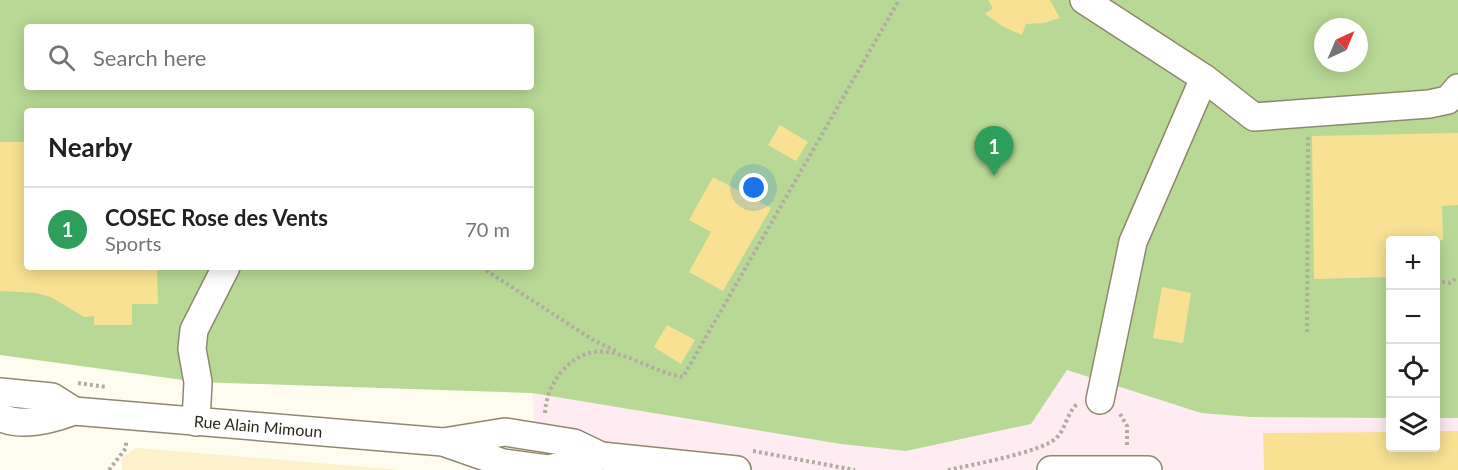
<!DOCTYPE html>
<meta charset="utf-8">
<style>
body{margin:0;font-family:Lato,sans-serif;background:#f2f2f2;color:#202124}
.controls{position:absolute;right:18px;bottom:18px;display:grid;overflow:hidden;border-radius:6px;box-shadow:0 3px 15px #0003}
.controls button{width:54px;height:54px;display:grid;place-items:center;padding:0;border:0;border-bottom:2px solid #e0e0e0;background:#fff;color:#202124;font:30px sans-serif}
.compass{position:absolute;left:1314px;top:18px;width:54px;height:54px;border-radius:50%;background:#fff;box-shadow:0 3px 15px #0003;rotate:44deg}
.you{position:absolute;left:754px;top:188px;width:21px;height:21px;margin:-15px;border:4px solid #fff;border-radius:50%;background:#1a73e8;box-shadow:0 0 0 9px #1a73e833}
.badge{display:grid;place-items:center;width:39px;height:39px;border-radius:50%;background:#ea580c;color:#fff;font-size:20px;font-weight:700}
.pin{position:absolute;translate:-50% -50px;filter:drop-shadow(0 2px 3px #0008)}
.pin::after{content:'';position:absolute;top:32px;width:21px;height:18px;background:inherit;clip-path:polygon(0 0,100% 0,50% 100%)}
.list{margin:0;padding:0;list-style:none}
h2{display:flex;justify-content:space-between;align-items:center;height:78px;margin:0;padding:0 24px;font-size:26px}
h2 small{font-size:20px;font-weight:400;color:#757577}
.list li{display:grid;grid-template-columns:39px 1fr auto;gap:18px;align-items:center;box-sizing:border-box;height:84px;padding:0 24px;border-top:2px solid #e0e0e0}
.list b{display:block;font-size:22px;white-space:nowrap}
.list p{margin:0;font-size:20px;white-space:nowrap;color:#757577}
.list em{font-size:20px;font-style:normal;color:#757577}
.icon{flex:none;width:33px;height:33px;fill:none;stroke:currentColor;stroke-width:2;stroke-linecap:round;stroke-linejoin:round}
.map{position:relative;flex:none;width:1458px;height:470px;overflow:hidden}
.search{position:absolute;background:#fff;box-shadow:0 3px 15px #0003;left:24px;top:24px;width:510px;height:66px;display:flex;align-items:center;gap:15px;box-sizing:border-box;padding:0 21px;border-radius:6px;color:#757577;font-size:22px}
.panel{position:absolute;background:#fff;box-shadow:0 3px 15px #0003;left:24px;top:108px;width:510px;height:162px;border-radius:6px}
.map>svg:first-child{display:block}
.commercial{fill:#ffebf2}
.built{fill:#fcf1cb}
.green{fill:#b8d996;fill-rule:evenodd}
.building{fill:#f8e192}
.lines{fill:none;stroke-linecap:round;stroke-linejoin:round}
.minor-casing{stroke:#90886d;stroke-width:30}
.path{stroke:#b1ada2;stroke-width:4;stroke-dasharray:3 3;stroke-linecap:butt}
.minor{stroke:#fff;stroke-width:27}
.labels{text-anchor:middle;stroke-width:4.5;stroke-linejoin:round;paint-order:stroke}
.street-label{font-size:16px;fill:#2b271c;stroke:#fff}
</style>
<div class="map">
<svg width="1458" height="470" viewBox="0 0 1458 470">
<rect width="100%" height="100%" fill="#fefbef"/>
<path class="commercial" d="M 1067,370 L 1201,413 L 1250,417 L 1390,418 L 1390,448 L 1436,448 L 1436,418 L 1458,418 L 1458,470 L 539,470 L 532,393 L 906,451 L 1031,424 Z"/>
<path class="built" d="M 136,448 L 260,458 L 402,470 L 122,470 L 122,458 Z"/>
<path class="green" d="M 0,0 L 1458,0 L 1458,418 L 1436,418 L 1436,240 L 1390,240 L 1390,418 L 1250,417 L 1201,413 L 1067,370 L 1031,424 L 906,451 L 841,444 L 532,393 L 198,382 L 0,355 ZM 27,27 L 531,27 L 531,87 L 27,87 ZM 1323,27 L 1359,27 L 1359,63 L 1323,63 ZM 27,111 L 531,111 L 531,267 L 27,267 Z"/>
<path class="building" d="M 988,0 L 1050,0 L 1060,18 L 1044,23 L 1026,24 L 1022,35 L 1002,26 L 985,14 L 993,8 Z
M 780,125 L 808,142 L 796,161 L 768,145 Z
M 1458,133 L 1458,205 L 1442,206 L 1443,240 L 1390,240 L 1390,277 L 1314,279 L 1312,136 Z
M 0,142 L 27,142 L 27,267 L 157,267 L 158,304 L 132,304 L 132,325 L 94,325 L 94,316 L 84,317 L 51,297 L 36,293 L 0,291 Z
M 713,177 L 771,208 L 723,291 L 689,272 L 711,232 L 689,220 Z
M 1162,287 L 1191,293 L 1183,343 L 1153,338 Z
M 667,325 L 695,340 L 681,364 L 654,347 Z
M 1436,431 L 1458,431 L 1458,470 L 1264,470 L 1263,433 L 1390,432 L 1390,447 L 1436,447 Z"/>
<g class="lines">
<g class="minor-casing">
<g id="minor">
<path d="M 1084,0 L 1204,78 L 1133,242 L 1100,400"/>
<path d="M 1204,78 L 1254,117 L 1429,104 L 1448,100 L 1458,88"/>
<path d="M 0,392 L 52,397 L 74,411"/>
<path id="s1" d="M 0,417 C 22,428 53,419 74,411 L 443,442 L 503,463 L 548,469 L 601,456"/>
<path d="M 196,422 L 198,382 L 192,349 L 194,330 L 226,267"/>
<path d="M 443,442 L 505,432 L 574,443 L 601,456 L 737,470"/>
<path d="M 1051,470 L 1148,470"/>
</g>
</g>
<path class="path" d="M 481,267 L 593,340 L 618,352
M 1436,281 L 1450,283 L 1458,277
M 1307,332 L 1308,135
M 78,383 L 106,387
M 545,413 C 546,396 553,380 565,368 C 603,329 642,371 683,377 L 899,0
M 1120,414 L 1127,426 L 1127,447
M 753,451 L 855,470
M 109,470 L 126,448 L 126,440
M 948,470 C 971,465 1041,452 1055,439 C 1066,430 1066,414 1077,404"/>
<use href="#minor" class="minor"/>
</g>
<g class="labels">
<g class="street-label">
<text dy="6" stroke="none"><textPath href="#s1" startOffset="261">Rue Alain Mimoun</textPath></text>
</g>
</g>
</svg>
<div class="controls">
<button>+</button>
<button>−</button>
<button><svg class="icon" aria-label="locate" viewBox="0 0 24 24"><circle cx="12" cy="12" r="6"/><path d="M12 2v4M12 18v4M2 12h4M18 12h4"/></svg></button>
<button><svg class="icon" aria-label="layers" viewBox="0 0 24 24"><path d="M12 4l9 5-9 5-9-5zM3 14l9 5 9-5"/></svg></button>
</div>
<svg class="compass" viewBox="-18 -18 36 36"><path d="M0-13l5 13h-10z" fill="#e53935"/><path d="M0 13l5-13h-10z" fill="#757577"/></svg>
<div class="you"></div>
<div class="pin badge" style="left:994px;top:176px;background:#2e9e5b">1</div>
<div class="search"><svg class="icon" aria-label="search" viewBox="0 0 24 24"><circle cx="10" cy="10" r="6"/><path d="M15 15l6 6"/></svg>Search here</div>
<section class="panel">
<h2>Nearby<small></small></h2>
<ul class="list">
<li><span class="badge" style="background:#2e9e5b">1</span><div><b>COSEC Rose des Vents</b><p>Sports</p></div><em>70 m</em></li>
</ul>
</section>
</div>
